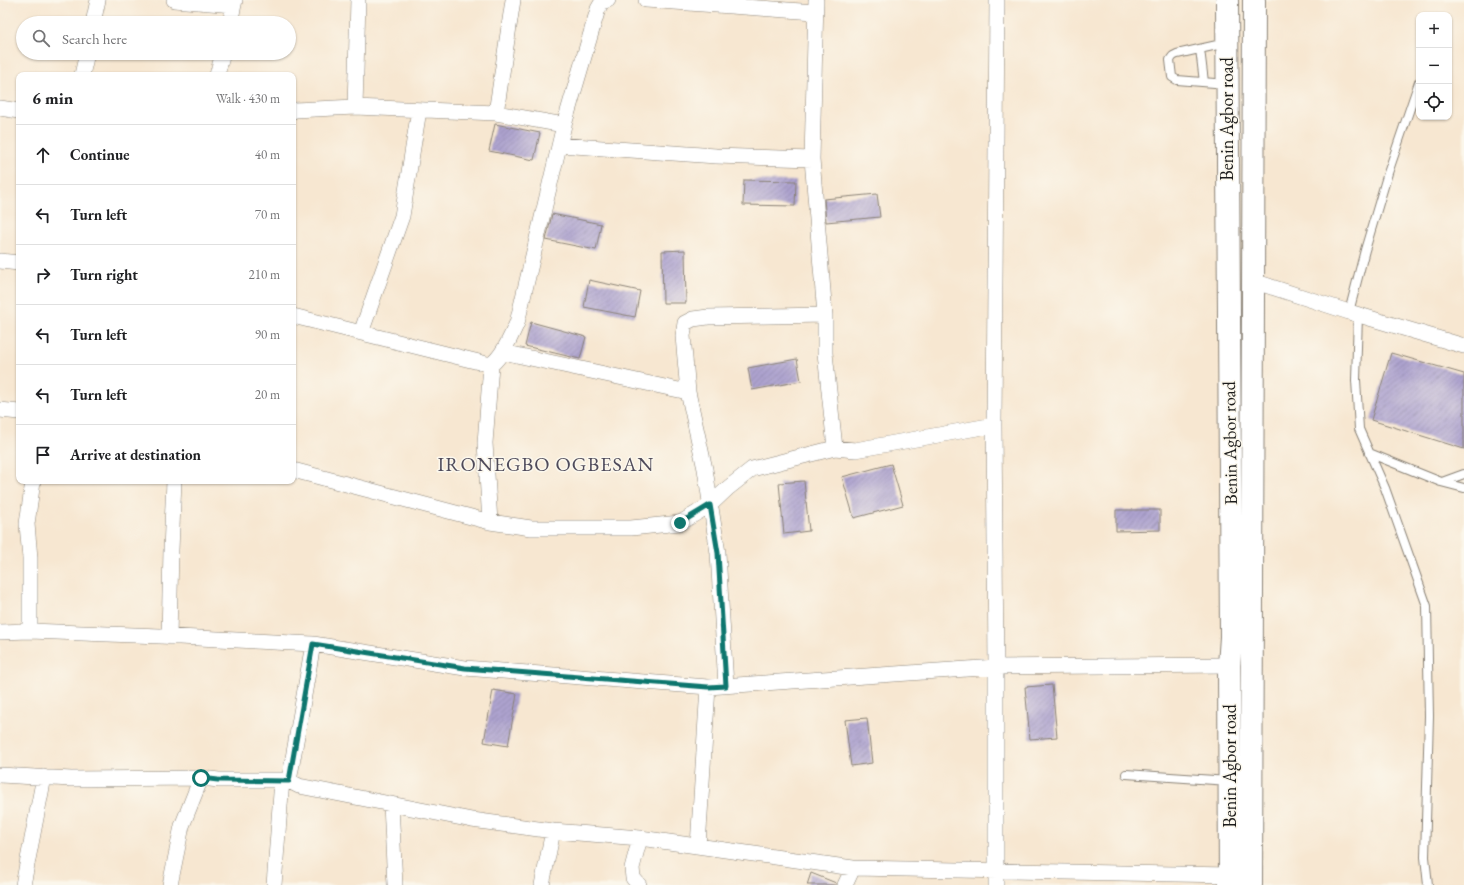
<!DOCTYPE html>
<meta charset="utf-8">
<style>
body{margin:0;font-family:"EB Garamond",serif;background:#f6f6f6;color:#202124}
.controls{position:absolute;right:12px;top:12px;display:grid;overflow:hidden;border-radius:8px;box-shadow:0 1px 3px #0004}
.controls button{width:36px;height:36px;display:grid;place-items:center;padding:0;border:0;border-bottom:1px solid #e0e0e0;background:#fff;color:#202124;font:20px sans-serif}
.stop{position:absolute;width:12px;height:12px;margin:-9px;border:3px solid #0f766e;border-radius:50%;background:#fff}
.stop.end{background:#0f766e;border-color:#fff;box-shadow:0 1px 4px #0008}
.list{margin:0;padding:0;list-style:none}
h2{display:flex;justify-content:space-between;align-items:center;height:52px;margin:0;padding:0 16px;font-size:17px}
h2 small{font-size:13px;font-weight:400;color:#757577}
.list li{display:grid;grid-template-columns:26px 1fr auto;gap:12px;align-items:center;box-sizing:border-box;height:60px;padding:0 16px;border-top:1px solid #e0e0e0}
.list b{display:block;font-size:15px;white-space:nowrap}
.list em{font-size:13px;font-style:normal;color:#757577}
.icon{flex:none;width:22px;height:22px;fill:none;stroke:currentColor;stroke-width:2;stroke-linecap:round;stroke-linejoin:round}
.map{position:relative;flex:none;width:1464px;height:885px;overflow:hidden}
.search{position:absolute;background:#fff;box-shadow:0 1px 3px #0004;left:16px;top:16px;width:280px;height:44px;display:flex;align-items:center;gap:10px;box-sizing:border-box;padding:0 14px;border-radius:22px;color:#757577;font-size:15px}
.panel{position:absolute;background:#fff;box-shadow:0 1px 3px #0004;left:16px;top:72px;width:280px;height:412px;border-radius:8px}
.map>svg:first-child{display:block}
.building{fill:url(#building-hatch)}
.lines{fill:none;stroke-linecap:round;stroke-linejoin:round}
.lane-casing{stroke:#8a8276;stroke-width:10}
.street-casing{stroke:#8a8276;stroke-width:16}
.highway-casing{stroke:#8a8276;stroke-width:24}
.lane{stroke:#fff;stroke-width:8}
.street{stroke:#fff;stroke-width:15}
.highway{stroke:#fff;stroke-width:22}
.route{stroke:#0f766e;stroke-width:5}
.labels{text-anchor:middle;stroke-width:3;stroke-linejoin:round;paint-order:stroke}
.street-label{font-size:18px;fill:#1c1c1c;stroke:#fbf7ec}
.quarter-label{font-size:20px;letter-spacing:1px;fill:#4f4b5b;stroke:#fbf7ec}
</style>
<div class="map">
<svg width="1464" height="885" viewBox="0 0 1464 885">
<defs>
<pattern id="building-hatch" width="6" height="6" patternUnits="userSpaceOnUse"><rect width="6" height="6" fill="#ada3cf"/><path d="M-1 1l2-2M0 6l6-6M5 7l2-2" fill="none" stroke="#8c84a7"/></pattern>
</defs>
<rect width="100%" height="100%" fill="#fbf7ec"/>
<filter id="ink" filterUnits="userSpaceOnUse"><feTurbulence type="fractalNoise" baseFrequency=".025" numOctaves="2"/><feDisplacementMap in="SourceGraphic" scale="8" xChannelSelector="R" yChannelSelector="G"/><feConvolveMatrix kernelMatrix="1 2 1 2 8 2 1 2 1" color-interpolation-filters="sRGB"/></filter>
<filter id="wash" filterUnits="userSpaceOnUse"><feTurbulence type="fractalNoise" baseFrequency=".012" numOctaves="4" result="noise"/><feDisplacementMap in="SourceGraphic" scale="16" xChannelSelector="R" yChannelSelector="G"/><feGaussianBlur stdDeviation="0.9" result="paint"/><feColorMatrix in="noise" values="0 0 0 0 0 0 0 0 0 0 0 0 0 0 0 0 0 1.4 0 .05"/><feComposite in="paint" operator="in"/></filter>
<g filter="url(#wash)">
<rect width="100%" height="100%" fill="#f7e7d1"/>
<g id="blocks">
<path class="building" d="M 495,124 L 540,133 L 534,160 L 489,151 Z
M 744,180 L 796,181 L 795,206 L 743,205 Z
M 877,194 L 880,217 L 826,222 L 824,199 Z
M 552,214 L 601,224 L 596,250 L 546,240 Z
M 685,250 L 686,303 L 663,303 L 662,251 Z
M 589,280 L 640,291 L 635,317 L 584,307 Z
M 531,322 L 586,337 L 580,359 L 525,346 Z
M 1391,353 L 1464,374 L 1464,449 L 1371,420 Z
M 797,359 L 801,381 L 752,390 L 748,368 Z
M 891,464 L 903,505 L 854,518 L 842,477 Z
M 804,481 L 809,531 L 784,534 L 779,483 Z
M 1116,510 L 1160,510 L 1160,530 L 1116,531 Z
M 1052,685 L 1057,737 L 1030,739 L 1025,687 Z
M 493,690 L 517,694 L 508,746 L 484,742 Z
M 867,718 L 872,763 L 851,766 L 845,720 Z
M 811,873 L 836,883 L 836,885 L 807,885 Z"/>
</g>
</g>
<g filter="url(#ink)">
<use href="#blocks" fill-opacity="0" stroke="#8a8276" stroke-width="1"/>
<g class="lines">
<g class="lane-casing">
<path id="lane" d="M 1226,43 L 1177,54 L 1173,56 L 1170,60 L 1172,77 L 1177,80 L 1227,84
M 1200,49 L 1204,82
M 1349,312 L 1365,250 L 1388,173 L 1419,82
M 1358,315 L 1356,380 L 1359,429 L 1385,488 L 1427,606 L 1429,716 L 1425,857 L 1428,885
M 1369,453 L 1441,482 L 1464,488
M 1442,482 L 1464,474
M 1126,774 L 1229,781"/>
</g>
<g class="street-casing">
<path id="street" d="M 174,0 L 234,5
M 646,0 L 815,12
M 816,0 L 812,159 L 825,315 L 825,353 L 835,448
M 93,23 L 98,0
M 230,23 L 235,0
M 82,75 L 87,53
M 217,75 L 223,53
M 355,107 L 358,0
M 0,108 L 19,111
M 293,111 L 295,110 L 355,107 L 496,113 L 564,125
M 496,113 L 513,0
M 560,145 L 716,156 L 812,159
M 0,261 L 19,263
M 1253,281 L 1349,312 L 1464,346
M 293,316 L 491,365
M 361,333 L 402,216 L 419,110
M 503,352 L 688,392
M 0,410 L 19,412
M 293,470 L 490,522 L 531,528 L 631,528 L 680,523 L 710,505 L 728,488 L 752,469 L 835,448 L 855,450 L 994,425
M 490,522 L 485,443 L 491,365 C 504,354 510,338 517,323 L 564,125 L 598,9 L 602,2 L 608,0
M 30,631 L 30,558 L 27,524 L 33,481
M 0,632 L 30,631 L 160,636 L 313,644 L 465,668 L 708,687 L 996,667 L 1229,665
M 169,637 L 171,550 L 174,481
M 726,686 L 718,553 L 705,469 L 688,392 L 683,336 L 685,323 L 693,319 L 708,317 L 825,315
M 0,775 L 71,779 L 201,778 L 219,780 L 282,780 L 289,781 L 299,786 L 472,820 L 553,831 L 640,838 L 853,868 L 1230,875
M 289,781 L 313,644
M 391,804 L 395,885
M 698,846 L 708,687
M 23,885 L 44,777
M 170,885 L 182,826 L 201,778
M 274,885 L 282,780
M 542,885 L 553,831
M 639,885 L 633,878 L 632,868 L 640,838
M 845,885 L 853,868
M 996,885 L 996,667 L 994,425 L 997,0"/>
</g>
<g class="highway-casing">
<path id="highway" d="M 1227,0 L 1231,637 L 1229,665 L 1230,885
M 1251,885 L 1254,0"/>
</g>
<use href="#lane" class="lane"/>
<use href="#street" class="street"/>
<use href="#highway" class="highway"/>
</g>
</g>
<g class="lines" filter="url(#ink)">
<path class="route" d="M 201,778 L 218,780 L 289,781 L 313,644 L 465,668 L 708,687 L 726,686 L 718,553 L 710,505 L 680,523"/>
</g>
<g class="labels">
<g class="street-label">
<text transform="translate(1227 119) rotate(-90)" y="6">Benin Agbor road</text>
<text transform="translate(1230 443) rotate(-91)" y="6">Benin Agbor road</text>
<text transform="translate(1230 766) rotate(-90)" y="6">Benin Agbor road</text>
</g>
<g class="quarter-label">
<text x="546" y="471">IRONEGBO OGBESAN</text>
</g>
</g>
</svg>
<div class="controls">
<button>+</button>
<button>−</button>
<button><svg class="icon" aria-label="locate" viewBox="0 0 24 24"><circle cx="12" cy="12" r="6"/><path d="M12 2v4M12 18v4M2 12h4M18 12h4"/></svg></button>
</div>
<div class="stop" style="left:201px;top:778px"></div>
<div class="stop end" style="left:680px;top:523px"></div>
<div class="search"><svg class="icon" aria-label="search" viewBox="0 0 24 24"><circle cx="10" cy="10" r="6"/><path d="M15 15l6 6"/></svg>Search here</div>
<section class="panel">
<h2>6 min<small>Walk · 430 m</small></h2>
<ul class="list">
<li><svg class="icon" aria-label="ahead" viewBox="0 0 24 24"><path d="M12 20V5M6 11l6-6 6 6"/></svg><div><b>Continue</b></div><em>40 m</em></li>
<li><svg class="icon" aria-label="left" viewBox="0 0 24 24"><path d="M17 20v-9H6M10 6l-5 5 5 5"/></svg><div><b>Turn left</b></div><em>70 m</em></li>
<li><svg class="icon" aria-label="right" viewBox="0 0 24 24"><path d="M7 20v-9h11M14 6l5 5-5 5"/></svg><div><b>Turn right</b></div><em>210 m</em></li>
<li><svg class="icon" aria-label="left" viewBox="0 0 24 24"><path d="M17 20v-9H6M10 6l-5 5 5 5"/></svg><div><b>Turn left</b></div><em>90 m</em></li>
<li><svg class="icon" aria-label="left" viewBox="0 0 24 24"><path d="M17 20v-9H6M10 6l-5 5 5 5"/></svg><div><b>Turn left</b></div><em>20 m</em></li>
<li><svg class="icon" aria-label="arrive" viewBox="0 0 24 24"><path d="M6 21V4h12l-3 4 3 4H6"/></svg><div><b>Arrive at destination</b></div></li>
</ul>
</section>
</div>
